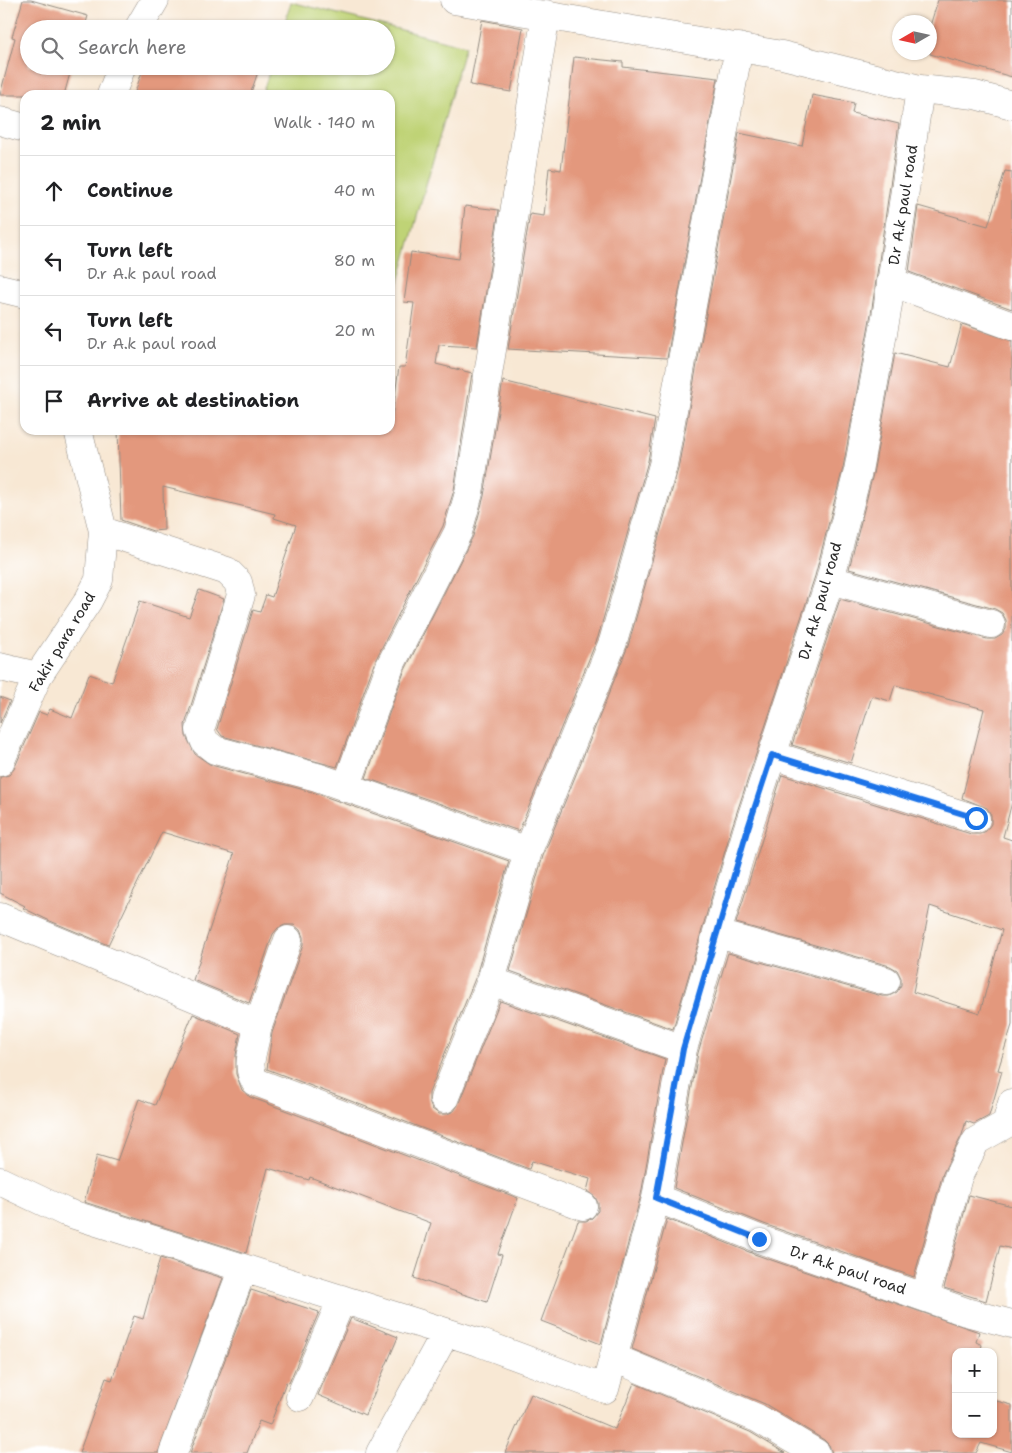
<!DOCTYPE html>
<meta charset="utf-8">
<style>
body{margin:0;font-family:"Shantell Sans",sans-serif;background:#f6f6f6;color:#202124}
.controls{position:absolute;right:15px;bottom:15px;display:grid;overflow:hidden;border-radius:10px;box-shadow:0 1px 4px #0004}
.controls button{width:45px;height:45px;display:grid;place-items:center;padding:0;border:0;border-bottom:1px solid #e0e0e0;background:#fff;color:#202124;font:25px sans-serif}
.compass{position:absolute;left:892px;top:15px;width:45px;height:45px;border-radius:50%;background:#fff;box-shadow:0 1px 4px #0004;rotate:261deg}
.stop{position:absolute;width:15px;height:15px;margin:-11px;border:4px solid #1a73e8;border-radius:50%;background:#fff}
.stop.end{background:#1a73e8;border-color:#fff;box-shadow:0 1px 5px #0008}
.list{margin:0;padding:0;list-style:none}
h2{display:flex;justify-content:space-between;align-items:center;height:65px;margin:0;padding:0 20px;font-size:21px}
h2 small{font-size:16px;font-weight:400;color:#757577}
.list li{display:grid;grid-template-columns:32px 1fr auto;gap:15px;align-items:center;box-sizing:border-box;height:70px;padding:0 20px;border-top:1px solid #e0e0e0}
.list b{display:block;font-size:19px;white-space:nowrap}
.list p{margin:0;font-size:16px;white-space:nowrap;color:#757577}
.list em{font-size:16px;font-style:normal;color:#757577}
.icon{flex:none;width:28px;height:28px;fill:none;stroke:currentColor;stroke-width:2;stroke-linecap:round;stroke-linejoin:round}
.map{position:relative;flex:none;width:1012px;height:1453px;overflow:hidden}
.search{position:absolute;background:#fff;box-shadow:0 1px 4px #0004;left:20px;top:20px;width:375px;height:55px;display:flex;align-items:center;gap:12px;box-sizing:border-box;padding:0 18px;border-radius:28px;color:#757577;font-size:19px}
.panel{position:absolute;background:#fff;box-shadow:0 1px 4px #0004;left:20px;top:90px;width:375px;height:345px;border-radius:15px}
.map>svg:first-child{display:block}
.green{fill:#bfd376;stroke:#757f50}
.building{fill:#e3987d;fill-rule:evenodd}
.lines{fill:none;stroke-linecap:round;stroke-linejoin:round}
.minor-casing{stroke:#928a80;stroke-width:29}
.minor{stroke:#fff;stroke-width:28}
.route{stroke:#1a73e8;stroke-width:6}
.labels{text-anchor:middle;stroke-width:4.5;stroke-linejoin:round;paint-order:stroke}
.street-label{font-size:15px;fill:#2b2b2b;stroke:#fff}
</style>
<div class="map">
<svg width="1012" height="1453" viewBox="0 0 1012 1453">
<rect width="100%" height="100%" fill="#fff"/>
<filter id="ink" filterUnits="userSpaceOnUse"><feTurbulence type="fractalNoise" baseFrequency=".02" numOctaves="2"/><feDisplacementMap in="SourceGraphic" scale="10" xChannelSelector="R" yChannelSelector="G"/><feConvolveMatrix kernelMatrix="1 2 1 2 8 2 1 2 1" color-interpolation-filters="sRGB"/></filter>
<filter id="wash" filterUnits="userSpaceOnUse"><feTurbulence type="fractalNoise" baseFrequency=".0096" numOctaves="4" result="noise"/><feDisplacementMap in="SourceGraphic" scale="20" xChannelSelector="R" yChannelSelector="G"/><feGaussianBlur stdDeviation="1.12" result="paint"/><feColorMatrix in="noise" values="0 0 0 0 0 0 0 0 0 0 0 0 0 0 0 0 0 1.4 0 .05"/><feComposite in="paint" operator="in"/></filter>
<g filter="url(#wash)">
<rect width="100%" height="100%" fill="#f8e8d4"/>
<path class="green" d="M 291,2 L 465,46 L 390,313 L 390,95 L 262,95 L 271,66 L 386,66 L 386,29 L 283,29 Z"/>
<g id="blocks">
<path class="building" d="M 23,0 L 31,0 L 88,16 L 84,29 L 29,29 L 29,66 L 72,66 L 64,95 L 0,95 L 15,38 L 12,37 Z
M 938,0 L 1012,0 L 1012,77 L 930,54 L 930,26 Z
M 482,20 L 523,28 L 511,92 L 470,85 Z
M 212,23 L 228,29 L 209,29 Z
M 574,57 L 623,62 L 623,67 L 718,78 L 667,358 L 508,349 L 530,214 L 544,216 L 549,168 L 561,170 Z
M 144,66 L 260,66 L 250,95 L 134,95 Z
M 812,95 L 854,103 L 852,113 L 899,124 L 872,308 L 843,468 L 815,576 L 732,827 L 673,1029 L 510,971 L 543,856 L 628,646 L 678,469 L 739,133 L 802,146 Z
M 1005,171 L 1012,172 L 1012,309 L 909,272 L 918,206 L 988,226 Z
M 465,206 L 499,210 L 477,347 L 439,345 L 436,364 L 472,373 L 454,490 L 443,526 L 375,661 L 337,767 L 222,736 L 217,729 L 253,610 L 260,612 L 266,595 L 272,597 L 296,525 L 274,518 L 275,514 L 163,487 L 164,530 L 153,531 L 121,520 L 118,430 L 390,430 L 399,367 L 405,367 L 414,303 L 404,302 L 411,252 L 459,259 Z
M 962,324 L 1012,341 L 1012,802 L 1003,837 L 1012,840 L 1012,1025 L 998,1070 L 1002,1071 L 989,1116 L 974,1124 L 966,1121 L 962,1135 L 943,1173 L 914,1277 L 764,1224 L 674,1188 L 698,1053 L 728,953 L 882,996 L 889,996 L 897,992 L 901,985 L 901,978 L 897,970 L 890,966 L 736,923 L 782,775 L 971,834 L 980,834 L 986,831 L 991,824 L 991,815 L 987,808 L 962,798 L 984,709 L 895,685 L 890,701 L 872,696 L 851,763 L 792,745 L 840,599 L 987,639 L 995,639 L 1002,635 L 1006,629 L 1006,620 L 1002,613 L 995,609 L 849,569 L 873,474 L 895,353 L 950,367 ZM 930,906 L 1002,930 L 980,1013 L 913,992 Z
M 503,381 L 655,419 L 648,461 L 598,637 L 519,831 L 366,778 L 404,672 L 473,536 L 484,496 Z
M 199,590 L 224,599 L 185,725 L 186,736 L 195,754 L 211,765 L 312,792 L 509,861 L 476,976 L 429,1093 L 429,1102 L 432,1109 L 439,1114 L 447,1114 L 454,1111 L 458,1105 L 500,1001 L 665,1059 L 641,1195 L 601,1344 L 541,1321 L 578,1221 L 586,1221 L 592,1218 L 598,1211 L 598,1203 L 595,1197 L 587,1191 L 590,1179 L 532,1161 L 529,1169 L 267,1069 L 272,1033 L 303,945 L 303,937 L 300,930 L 294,925 L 285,925 L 278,928 L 273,934 L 249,1003 L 193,980 L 234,854 L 162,832 L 108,945 L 50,921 L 23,908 L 25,906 L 0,893 L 0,777 L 9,775 L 14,769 L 39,712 L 47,715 L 50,709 L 72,718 L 89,674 L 112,682 L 140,601 L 189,617 Z
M 0,697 L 10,701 L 0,723 Z
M 193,1014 L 240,1034 L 236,1055 L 236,1074 L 242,1090 L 250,1097 L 518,1198 L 498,1254 L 502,1255 L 487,1302 L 414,1278 L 431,1223 L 310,1177 L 309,1180 L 268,1168 L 246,1253 L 84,1202 L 97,1155 L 117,1161 L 139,1099 L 155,1105 Z
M 969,1195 L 1012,1206 L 1012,1249 L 1000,1246 L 986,1301 L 944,1288 Z
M 667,1219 L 754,1254 L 979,1332 L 976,1342 L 982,1345 L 980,1352 L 956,1352 L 956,1434 L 993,1434 L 993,1400 L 1012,1405 L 1012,1452 L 981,1443 L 976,1453 L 832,1453 L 829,1445 L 824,1440 L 765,1404 L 632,1349 Z
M 160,1258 L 223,1278 L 158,1453 L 79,1453 L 106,1378 L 112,1380 L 134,1316 L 143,1319 Z
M 251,1290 L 319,1312 L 289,1383 L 286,1382 L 270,1425 L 259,1421 L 247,1453 L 190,1453 Z
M 351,1318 L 398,1337 L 365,1415 L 318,1395 Z
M 634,1383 L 750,1432 L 785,1453 L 505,1453 L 531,1394 L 615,1429 Z"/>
</g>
</g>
<g filter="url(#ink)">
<use href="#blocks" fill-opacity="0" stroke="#928a80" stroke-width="1"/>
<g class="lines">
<g class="minor-casing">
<path id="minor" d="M 454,0 L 782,55 L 920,89 L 887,311 L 858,471 L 830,580 L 747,831 L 683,1049 L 656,1198 L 759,1239 L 966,1312 L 1012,1324
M 138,29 L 155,0
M 920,89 L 975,95 L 1012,105
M 111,95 L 122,66
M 0,121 L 25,128
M 891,282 L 1012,326
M 0,288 L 25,294
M 103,531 L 227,571 L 238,582 L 241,595 L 200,730 L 205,742 L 215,750 L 317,777 L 528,851
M 830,580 L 991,624
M 0,667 L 38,676
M 772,755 L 976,819
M 0,762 L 38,676 L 88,601 L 99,580 L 103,531 L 78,430
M 346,788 L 390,666 L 458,532 L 469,493 L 546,14
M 0,917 L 251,1021 L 257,1029 C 255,1048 244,1066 256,1082 L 583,1206
M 718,934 L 886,981
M 491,981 L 683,1049
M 257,1029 L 288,940
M 444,1099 L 491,981 L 528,851 L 613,642 L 663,465 L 739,47
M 0,1181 L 65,1212 L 481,1343 L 605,1389 L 656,1198
M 925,1297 L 958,1177 L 976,1141 L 1006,1124 L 1012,1103
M 614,1358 L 757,1418 L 816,1453
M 300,1397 L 342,1299
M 173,1453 L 243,1268
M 380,1453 L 446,1332"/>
</g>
<use href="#minor" class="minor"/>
</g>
</g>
<g class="lines" filter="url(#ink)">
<path class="route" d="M 759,1239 L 656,1198 L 683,1049 L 747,831 L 772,755 L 976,818"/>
</g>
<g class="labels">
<g class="street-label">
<text transform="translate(903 205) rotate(-81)" y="5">D.r A.k paul road</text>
<text transform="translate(820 601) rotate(-74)" y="5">D.r A.k paul road</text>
<text transform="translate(62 642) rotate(-59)" y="5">Fakir para road</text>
<text transform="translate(848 1270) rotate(19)" y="5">D.r A.k paul road</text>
</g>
</g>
</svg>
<div class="controls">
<button>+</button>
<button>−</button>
</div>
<svg class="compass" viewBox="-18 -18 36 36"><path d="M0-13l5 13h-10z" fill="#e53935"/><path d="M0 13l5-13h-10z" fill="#757577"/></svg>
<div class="stop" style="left:976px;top:818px"></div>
<div class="stop end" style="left:759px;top:1239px"></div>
<div class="search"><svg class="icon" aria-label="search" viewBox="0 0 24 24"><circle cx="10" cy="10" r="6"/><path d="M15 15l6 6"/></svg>Search here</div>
<section class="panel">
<h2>2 min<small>Walk · 140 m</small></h2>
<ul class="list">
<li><svg class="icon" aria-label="ahead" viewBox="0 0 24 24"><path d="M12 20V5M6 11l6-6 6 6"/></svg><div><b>Continue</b></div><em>40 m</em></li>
<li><svg class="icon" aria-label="left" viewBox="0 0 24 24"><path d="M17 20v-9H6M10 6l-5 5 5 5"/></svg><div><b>Turn left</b><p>D.r A.k paul road</p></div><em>80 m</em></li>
<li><svg class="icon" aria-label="left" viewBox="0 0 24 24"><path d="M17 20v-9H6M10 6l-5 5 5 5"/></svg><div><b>Turn left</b><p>D.r A.k paul road</p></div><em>20 m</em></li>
<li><svg class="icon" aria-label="arrive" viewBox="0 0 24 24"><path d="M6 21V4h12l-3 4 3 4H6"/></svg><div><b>Arrive at destination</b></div></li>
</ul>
</section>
</div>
